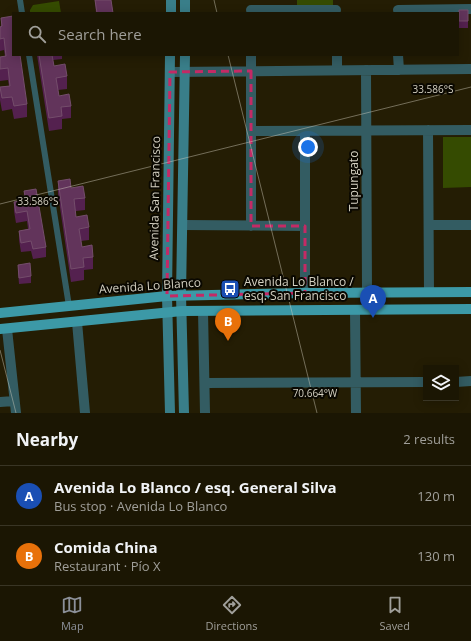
<!DOCTYPE html>
<meta charset="utf-8">
<style>
body{margin:0;font-family:"Open Sans",sans-serif;background:#282312;color:#f1f3f6}
.controls{position:absolute;right:12px;bottom:12px;display:grid;overflow:hidden;border-radius:0px;box-shadow:0 2px 10px #0003}
.controls button{width:36px;height:36px;display:grid;place-items:center;padding:0;border:0;border-bottom:1px solid #393525;background:#1b1603;color:#f1f3f6;font:20px sans-serif}
.you{position:absolute;left:308px;top:147px;width:14px;height:14px;margin:-10px;border:3px solid #fff;border-radius:50%;background:#1a73e8;box-shadow:0 0 0 6px #1a73e833}
.badge{display:grid;place-items:center;width:26px;height:26px;border-radius:50%;background:#8c9099;color:#fff;font-size:13px;font-weight:700}
.pin{position:absolute;translate:-50% -33px;filter:drop-shadow(0 1px 2px #0008)}
.pin::after{content:'';position:absolute;top:21px;width:14px;height:12px;background:inherit;clip-path:polygon(0 0,100% 0,50% 100%)}
.list{margin:0;padding:0;list-style:none}
h2{display:flex;justify-content:space-between;align-items:center;height:52px;margin:0;padding:0 16px;font-size:17px}
h2 small{font-size:13px;font-weight:400;color:#a09f9a}
.list li{display:grid;grid-template-columns:26px 1fr auto;gap:12px;align-items:center;box-sizing:border-box;height:60px;padding:0 16px;border-top:1px solid #393525}
.list b{display:block;font-size:15px;white-space:nowrap}
.list p{margin:0;font-size:13px;white-space:nowrap;color:#a09f9a}
.list em{font-size:13px;font-style:normal;color:#a09f9a}
.icon{flex:none;width:22px;height:22px;fill:none;stroke:currentColor;stroke-width:2;stroke-linecap:round;stroke-linejoin:round}
.map{position:relative;flex:none;width:471px;height:413px;overflow:hidden}
.search{position:absolute;background:#1b1603;box-shadow:0 2px 10px #0003;left:12px;right:12px;top:12px;height:44px;display:flex;align-items:center;gap:10px;box-sizing:border-box;padding:0 14px;border-radius:0px;color:#a09f9a;font-size:15px}
.sheet{height:172px;background:#1b1603}
nav{display:flex;justify-content:space-around;align-items:center;box-sizing:border-box;height:56px;border-top:1px solid #393525;background:#1b1603;font-size:11px;color:#a09f9a}
nav a{display:grid;justify-items:center;gap:2px}
nav .on{color:#8c9099}
.map>svg:first-child{display:block}
.green{fill:#354b01}
.lines{fill:none;stroke-linecap:round;stroke-linejoin:round}
.lane{stroke:#335c62;stroke-width:6}
.street{stroke:#335c62;stroke-width:10}
.secondary{stroke:#397e89;stroke-width:10}
.primary{stroke:#3c99a7;stroke-width:10}
.wall{fill:#54214f}
.building{fill:#62345b;stroke:#744d6b}
.marked{fill:none;stroke:#c42a65;stroke-width:3;stroke-dasharray:8 5;stroke-linejoin:round}
.ticks{fill:none;stroke:#d5d1c2;stroke-width:1;stroke-opacity:0.45}
.labels{text-anchor:middle;stroke-width:4;stroke-linejoin:round;paint-order:stroke}
.street-label{font-size:12px;fill:#d5d1c2;stroke:#0a0801}
.poi-label{font-size:12px;fill:#d5d1c2;stroke:#0a0801;text-anchor:start}
.ticks-label{font-size:10px;text-anchor:middle;fill:#d5d1c2;stroke:#0a0801;stroke-width:4;stroke-linejoin:round;paint-order:stroke}
</style>
<div class="map">
<svg width="471" height="413" viewBox="0 0 471 413">
<rect width="100%" height="100%" fill="#241d04"/>
<path class="green" d="M 297,0 L 333,0 L 333,5 L 297,5 Z
M 59,1 L 61,13 L 30,13 L 30,10 L 33,5 Z
M 443,137 L 471,137 L 471,187 L 443,188 Z"/>
<g class="lines">
<path class="lane" d="M 20,0 L 22,13
M 29,55 L 69,306"/>
<path class="street" d="M 251,10 L 336,10
M 398,10 L 471,9
M 251,55 L 251,226
M 337,55 L 337,70
M 398,55 L 399,70
M 366,70 L 367,292
M 170,72 L 471,69
M 428,130 L 429,292
M 251,131 L 471,130
M 305,131 L 305,293
M 183,225 L 305,226
M 429,225 L 471,225
M 355,310 L 356,413
M 203,311 L 205,413
M 77,322 L 85,413
M 7,329 L 16,413
M 456,382 L 471,381
M 205,383 L 426,382
M 0,402 L 14,401"/>
<path class="secondary" d="M 171,13 L 171,0
M 185,13 L 185,0
M 170,413 L 167,296 L 170,55
M 184,413 L 181,295 L 185,55"/>
<path class="primary" d="M 0,313 L 167,296 L 305,293 L 471,292
M 0,329 L 182,311 L 471,309"/>
</g>
<path class="wall" d="M 95,0 L 111,0 L 113,13 L 96,13 Z
M 459,10 L 468,10 L 468,28 L 459,28 Z
M 1,18 L 27,104 L 27,117 L 14,119 L 12,109 L 2,111 L 0,100 L 0,87 L 9,86 L 8,80 L 0,81 L 0,57 L 5,56 L 4,50 L 0,51 L 0,27 L 1,27 Z
M 37,55 L 62,55 L 62,59 L 53,60 L 54,66 L 67,76 L 67,89 L 58,90 L 59,96 L 71,106 L 71,118 L 62,119 L 62,129 L 49,131 Z
M 58,181 L 71,188 L 85,198 L 85,210 L 76,211 L 76,217 L 89,227 L 89,240 L 81,241 L 82,247 L 93,257 L 93,269 L 84,270 L 84,280 L 71,282 L 58,194 Z
M 24,191 L 46,247 L 46,257 L 33,259 L 31,251 L 21,252 L 19,240 L 19,231 L 28,229 L 27,221 L 16,223 L 14,211 L 14,202 L 24,200 Z
M 18,265 L 31,276 L 31,283 L 19,284 L 18,271 Z"/>
<path class="building" d="M 95,0 L 111,0 L 113,13 L 97,13 Z
M 459,10 L 468,10 L 468,21 L 459,21 Z
M 13,16 L 13,55 L 20,55 L 27,104 L 14,106 L 12,97 L 2,98 L 0,87 L 10,86 L 8,68 L 0,69 L 0,57 L 6,56 L 4,38 L 0,39 L 0,27 L 2,26 L 1,18 Z
M 39,55 L 52,55 L 54,66 L 65,64 L 67,76 L 56,78 L 59,96 L 69,94 L 71,106 L 61,107 L 62,116 L 49,118 Z
M 70,179 L 71,188 L 83,186 L 85,198 L 74,199 L 76,217 L 87,215 L 89,227 L 79,229 L 82,247 L 92,245 L 93,257 L 83,258 L 84,267 L 71,269 L 58,181 Z
M 36,189 L 46,247 L 33,249 L 31,241 L 21,243 L 19,231 L 30,229 L 27,211 L 16,213 L 14,202 L 26,200 L 24,191 Z
M 30,263 L 31,276 L 19,278 L 18,265 Z"/>
<path class="marked" d="M 251,71 L 251,226 L 305,226 L 305,293 L 167,296 L 170,72 Z"/>
<path class="ticks" d="M 214,0 L 217,13M 228,55 L 317,413M 0,204 L 471,87M 0,350 L 16,413"/>
<defs>
<g id="bus-square" transform="scale(1)"><rect x="-9" y="-9" width="18" height="18" rx="4" fill="#1a4fb4" stroke="#0a0801"/><path d="M-5-6H5V4H4V6H2V4H-2V6H-4V4H-5ZM-3.5-4V0h7V-4ZM-3.5 1.2v1.5H-2V1.2ZM2 1.2v1.5H3.5V1.2Z" fill="#fff"/></g>
</defs>
<g fill-rule="evenodd">
<use href="#bus-square" x="230" y="289"/>
</g>
<g class="labels">
<g class="street-label">
<text transform="translate(354 181) rotate(-90)" y="4">Tupungato</text>
<text transform="translate(155 198) rotate(-89)" y="4">Avenida San Francisco</text>
<text transform="translate(150 286) rotate(-4)" y="4">Avenida Lo Blanco</text>
</g>
<g class="poi-label">
<text x="244" y="286">Avenida Lo Blanco /<tspan x="244" dy="14">esq. San Francisco</tspan></text>
</g>
</g>
<g class="ticks-label">
<text x="433" y="93">33.586°S</text>
<text x="38" y="205">33.586°S</text>
<text x="315" y="397">70.664°W</text>
</g>
</svg>
<div class="controls">
<button><svg class="icon" aria-label="layers" viewBox="0 0 24 24"><path d="M12 4l9 5-9 5-9-5zM3 14l9 5 9-5"/></svg></button>
</div>
<div class="you"></div>
<div class="pin badge" style="left:373px;top:318px;background:#1a4fb4">A</div>
<div class="pin badge" style="left:228px;top:341px;background:#e8710a">B</div>
<div class="search"><svg class="icon" aria-label="search" viewBox="0 0 24 24"><circle cx="10" cy="10" r="6"/><path d="M15 15l6 6"/></svg>Search here</div>
</div>
<section class="sheet">
<h2>Nearby<small>2 results</small></h2>
<ul class="list">
<li><span class="badge" style="background:#1a4fb4">A</span><div><b>Avenida Lo Blanco / esq. General Silva</b><p>Bus stop · Avenida Lo Blanco</p></div><em>120 m</em></li>
<li><span class="badge" style="background:#e8710a">B</span><div><b>Comida China</b><p>Restaurant · Pío X</p></div><em>130 m</em></li>
</ul>
</section>
<nav>
<a class="on"><svg class="icon" aria-label="map" viewBox="0 0 24 24"><path d="M3 6l6-2 6 2 6-2v14l-6 2-6-2-6 2zM9 4v14M15 6v14"/></svg>Map</a>
<a><svg class="icon" aria-label="directions" viewBox="0 0 24 24"><path d="M12 3l9 9-9 9-9-9zM9 14v-3h6M13 9l2 2-2 2"/></svg>Directions</a>
<a><svg class="icon" aria-label="saved" viewBox="0 0 24 24"><path d="M7 4h10v16l-5-4-5 4z"/></svg>Saved</a>
</nav>
